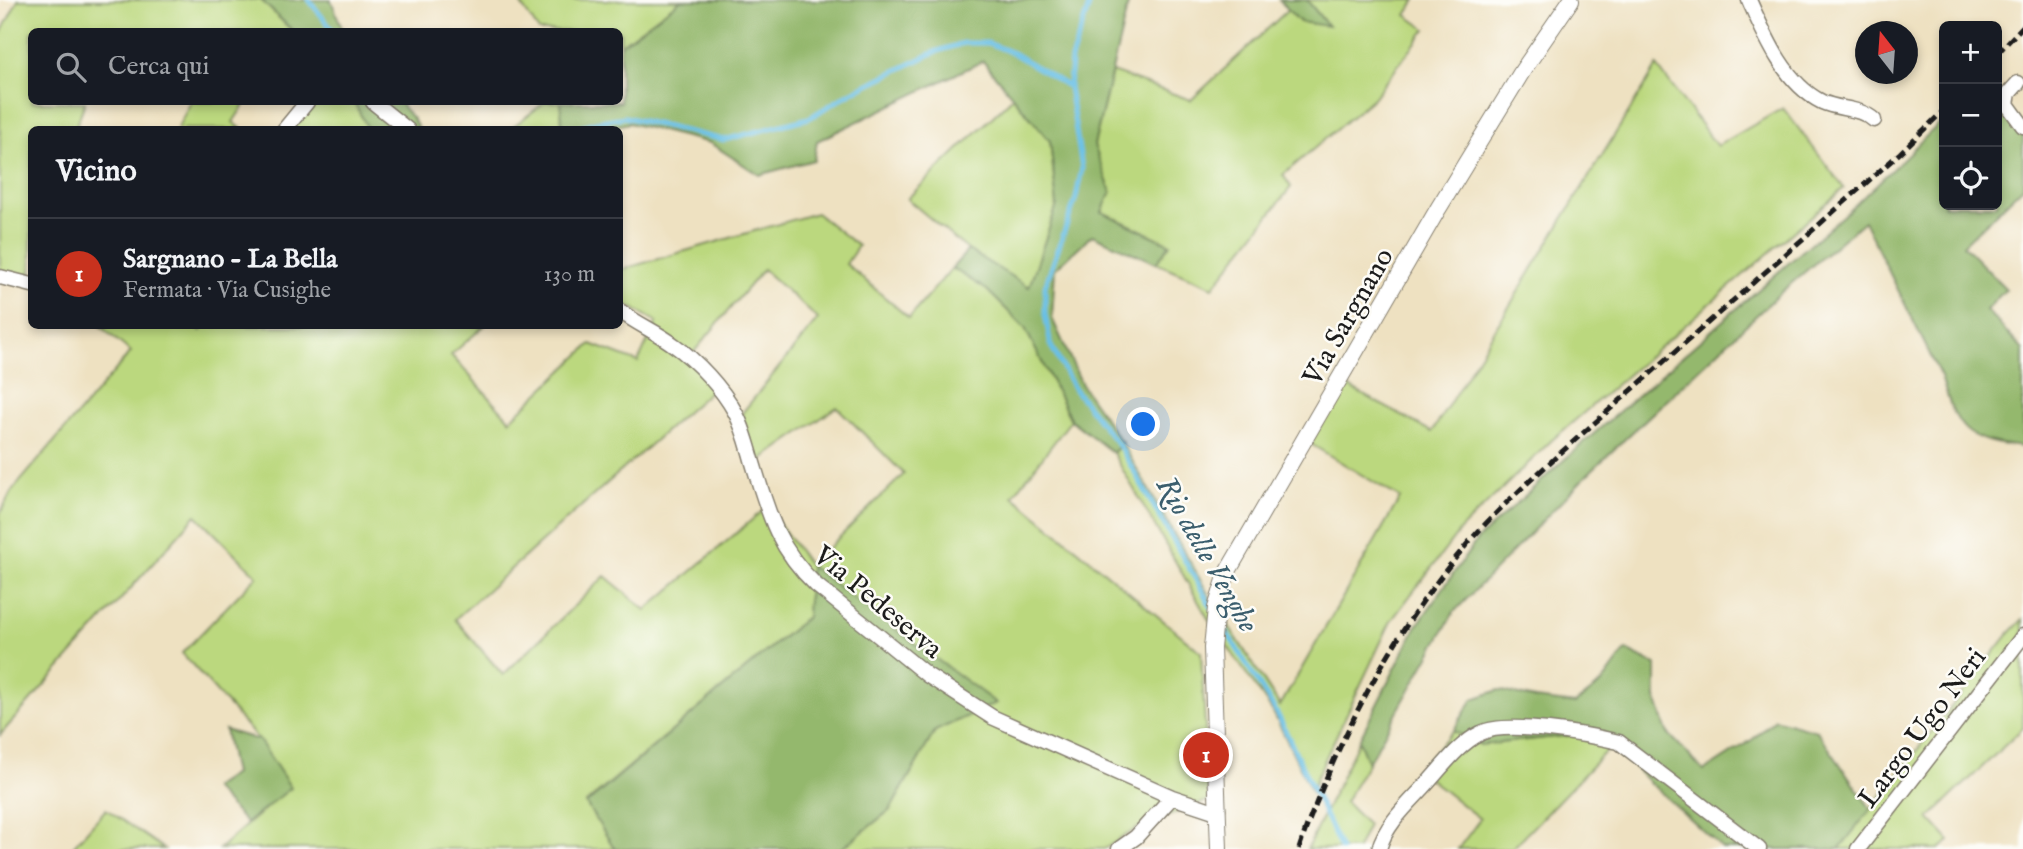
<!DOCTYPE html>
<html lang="it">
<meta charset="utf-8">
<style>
body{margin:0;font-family:"IM FELL English",serif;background:#20242c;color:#f1f3f6}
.controls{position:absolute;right:21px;top:21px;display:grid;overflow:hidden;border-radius:10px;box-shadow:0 4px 10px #0003}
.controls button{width:63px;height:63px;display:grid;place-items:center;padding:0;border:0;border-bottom:2px solid #363941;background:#171b24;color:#f1f3f6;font:35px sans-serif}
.compass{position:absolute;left:1855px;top:21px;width:63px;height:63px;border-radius:50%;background:#171b24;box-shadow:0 4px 10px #0003;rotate:343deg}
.you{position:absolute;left:1144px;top:425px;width:24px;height:24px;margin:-18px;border:5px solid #fff;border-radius:50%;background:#1a73e8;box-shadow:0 0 0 10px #1a73e833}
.badge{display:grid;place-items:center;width:46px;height:46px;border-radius:50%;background:#c8321e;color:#fff;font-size:23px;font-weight:700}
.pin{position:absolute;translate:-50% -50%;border:4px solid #fff;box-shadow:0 2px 7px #0006}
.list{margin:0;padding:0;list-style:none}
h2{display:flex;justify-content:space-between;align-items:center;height:91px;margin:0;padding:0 28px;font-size:30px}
h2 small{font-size:23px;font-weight:400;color:#9ea1a6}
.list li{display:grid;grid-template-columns:46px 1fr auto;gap:21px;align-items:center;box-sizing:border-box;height:112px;padding:0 28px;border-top:2px solid #363941}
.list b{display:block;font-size:26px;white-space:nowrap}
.list p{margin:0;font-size:23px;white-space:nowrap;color:#9ea1a6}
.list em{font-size:23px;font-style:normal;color:#9ea1a6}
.icon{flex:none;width:38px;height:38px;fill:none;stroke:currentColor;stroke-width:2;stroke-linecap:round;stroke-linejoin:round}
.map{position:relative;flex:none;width:2023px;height:849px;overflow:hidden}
.search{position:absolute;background:#171b24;box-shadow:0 4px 10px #0003;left:28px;top:28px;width:595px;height:77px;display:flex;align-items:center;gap:18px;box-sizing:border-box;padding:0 24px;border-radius:10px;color:#9ea1a6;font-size:26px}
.panel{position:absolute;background:#171b24;box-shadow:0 4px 10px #0003;left:28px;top:126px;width:595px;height:203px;border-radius:10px}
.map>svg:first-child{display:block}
.green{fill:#bbd87e;stroke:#6c7a4d;stroke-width:2;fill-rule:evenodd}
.forest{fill:#94b86d;stroke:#586a44;stroke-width:2}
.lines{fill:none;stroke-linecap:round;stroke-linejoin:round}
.stream{stroke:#69c0e6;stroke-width:5}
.minor-casing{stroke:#857e6e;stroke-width:17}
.tertiary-casing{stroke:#857e6e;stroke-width:18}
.minor{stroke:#fff;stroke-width:14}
.tertiary{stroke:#fff;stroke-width:16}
.rail{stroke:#1c1c1c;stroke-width:5;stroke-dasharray:10 5;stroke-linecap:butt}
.labels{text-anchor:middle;stroke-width:5;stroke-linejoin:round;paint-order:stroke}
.street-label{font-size:28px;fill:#1c1c1c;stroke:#fdfcf7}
.water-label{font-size:30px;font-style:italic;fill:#3b5e6d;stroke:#fdfcf7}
</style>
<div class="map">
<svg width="2023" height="849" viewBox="0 0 2023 849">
<rect width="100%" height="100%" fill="#fdfcf7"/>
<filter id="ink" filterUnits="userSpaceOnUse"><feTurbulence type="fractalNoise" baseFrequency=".0143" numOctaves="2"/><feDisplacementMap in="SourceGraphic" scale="14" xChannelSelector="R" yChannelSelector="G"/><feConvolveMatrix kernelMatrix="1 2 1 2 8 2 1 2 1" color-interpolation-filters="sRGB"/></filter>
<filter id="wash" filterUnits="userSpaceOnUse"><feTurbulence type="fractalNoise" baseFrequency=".00686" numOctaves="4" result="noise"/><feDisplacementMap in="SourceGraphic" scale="28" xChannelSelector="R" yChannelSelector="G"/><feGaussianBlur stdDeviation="1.57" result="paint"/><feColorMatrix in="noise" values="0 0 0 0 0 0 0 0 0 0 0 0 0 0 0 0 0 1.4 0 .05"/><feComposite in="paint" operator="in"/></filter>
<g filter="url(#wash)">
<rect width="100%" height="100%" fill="#eee1c1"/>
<path class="green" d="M 18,0 L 261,0 L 291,30 L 290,32 L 116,32 L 111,28 L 110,32 L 32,32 L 32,102 L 85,102 L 75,129 L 32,130 L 31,277 L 0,274 L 0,35 Z
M 518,0 L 681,0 L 620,45 L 620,32 L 539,31 Z
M 1307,0 L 1416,0 L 1406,15 L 1426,29 L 1373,98 L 1283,175 L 1291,187 L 1213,287 L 1156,263 L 1170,244 L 1102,212 L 1094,145 L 1112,72 L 1191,100 L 1288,10 L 1300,22 L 1327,25 Z
M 1657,66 L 1717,146 L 1783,108 L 1844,188 L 1551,441 L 1461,529 L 1391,621 L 1317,776 L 1312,792 L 1273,712 L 1209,620 L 1113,453 L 1122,443 L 1209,595 L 1280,706 L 1400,498 L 1309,443 L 1343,384 L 1432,432 Z
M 1013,97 L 1050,141 L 1057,205 L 1029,288 L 968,250 L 907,199 Z
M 191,102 L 246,102 L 233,122 L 242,129 L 177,129 Z
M 312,102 L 354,102 L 368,129 L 290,130 Z
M 545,102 L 561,102 L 562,129 L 510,129 Z
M 816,213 L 858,246 L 846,264 L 909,318 L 952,268 L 987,290 L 1025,328 L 1071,420 L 1013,496 L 1201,652 L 1209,800 L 1136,829 L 1104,849 L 841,849 L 890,810 L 935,731 L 995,703 L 810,567 L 807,617 L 586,803 L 615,849 L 219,849 L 290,787 L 259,740 L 182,653 L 257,576 L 196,515 L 0,735 L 0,514 L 11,492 L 131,352 L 100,326 L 194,326 L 200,331 L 205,326 L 484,326 L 451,355 L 510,420 L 591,344 L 638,362 L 657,322 L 620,301 L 620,270 ZM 763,269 L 818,319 L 742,413 L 755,464 L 837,407 L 904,474 L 810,566 L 767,507 L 646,610 L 605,576 L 503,675 L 455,619 L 716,386 L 693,353 Z
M 2023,619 L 2023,728 L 1929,818 L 1950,841 L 1939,849 L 1839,849 L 2008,635 Z
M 1453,731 L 1481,745 L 1600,732 L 1612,745 L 1512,849 L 1458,849 L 1480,819 L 1418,770 Z
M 1359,740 L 1368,763 L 1345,802 L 1368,825 L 1357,849 L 1307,849 Z
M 106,809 L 164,849 L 71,849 Z"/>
<path class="forest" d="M 261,0 L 331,0 L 343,31 L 293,31 Z
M 681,0 L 1129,0 L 1094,145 L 1111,192 L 1102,212 L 1170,244 L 1156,263 L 1092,235 L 1055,269 L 1052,318 L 1083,387 L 1122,443 L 1113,453 L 1071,420 L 1025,328 L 987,290 L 952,268 L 968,250 L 1029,287 L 1057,205 L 1050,141 L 983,61 L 817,141 L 814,160 L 759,175 L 710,143 L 629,123 L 603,129 L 562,129 L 561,102 L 620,102 L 620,45 Z
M 1279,0 L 1307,0 L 1328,26 L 1300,22 Z
M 354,102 L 399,102 L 414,120 L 418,129 L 368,129 Z
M 1997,103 L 2023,127 L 2023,187 L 1963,245 L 2006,289 L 1986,310 L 2023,350 L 2023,447 C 1965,441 1958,432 1941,377 L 1864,221 L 1779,294 L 1591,471 L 1454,612 L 1368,763 L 1359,740 L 1416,627 L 1477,540 L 1565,459 L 1856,204 L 1944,119 L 1944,205 L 1997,205 Z
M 810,566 L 996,703 L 935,731 L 890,810 L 841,849 L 615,849 L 586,804 L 807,617 Z
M 1626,650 L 1656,665 L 1656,698 L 1667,732 L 1704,771 L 1753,739 L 1775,719 L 1817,731 L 1871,809 L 1839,849 L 1723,849 L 1648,781 L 1600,732 L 1481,745 L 1453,731 L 1473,699 L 1499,690 L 1535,699 L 1575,704 L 1602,683 Z
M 225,730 L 259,740 L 291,788 L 246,823 L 213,788 L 234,774 Z"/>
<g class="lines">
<path class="stream" d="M 309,0 L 334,32
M 1091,0 L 1071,59 L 1069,87 L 1082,168 L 1076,198 L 1045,286 L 1045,314 L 1051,346 L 1075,390 L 1120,447 L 1212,608
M 571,130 L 595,122 L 625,117 L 724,140 L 809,118 L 852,92 L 935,52 L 964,43 L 988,43 L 1013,53 L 1069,87
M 1219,620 L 1277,713 L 1341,849"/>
</g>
</g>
<g filter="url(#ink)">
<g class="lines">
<g class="minor-casing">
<path id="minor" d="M 1749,0 C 1765,36 1785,84 1822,102 C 1839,110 1860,107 1874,120
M 2018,83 L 2009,93 L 2007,104 L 2023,126
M 373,102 L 408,130
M 284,130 L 307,102
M 0,277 L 32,285
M 620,311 C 637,324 657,332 674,345 C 697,361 722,388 735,412 C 744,428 748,446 753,463 C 768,512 777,548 816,585 L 927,675 L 992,717 L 1172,797 L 1211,810 L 1218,809
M 1119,849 L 1136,837 L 1172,797
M 1379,849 C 1385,826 1407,805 1423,788 C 1440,770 1458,744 1481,733 C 1506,720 1590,735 1619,742 L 1759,849
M 1858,849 L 2023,636"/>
</g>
<g class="tertiary-casing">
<path id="tertiary" d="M 1219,849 L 1212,648 L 1216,608 L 1228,571 L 1438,209 L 1523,70 L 1571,0"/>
</g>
<use href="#minor" class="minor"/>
<use href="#tertiary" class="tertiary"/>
<path class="rail" d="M 1997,54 L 2023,26
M 1299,849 C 1307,824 1318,799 1328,774 C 1362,695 1403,622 1458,555 C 1487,519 1522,488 1556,457 L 1900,153 L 1944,110"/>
</g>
</g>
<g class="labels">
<g class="street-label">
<text transform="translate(1347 316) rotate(-60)" y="10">Via Sargnano</text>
<text transform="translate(879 601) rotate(40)" y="10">Via Pedeserva</text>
<text transform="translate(1921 727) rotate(-53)" y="10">Largo Ugo Neri</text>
</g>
<g class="water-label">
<text transform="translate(1208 554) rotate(60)" y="10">Rio delle Venghe</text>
</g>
</g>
</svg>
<div class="controls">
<button>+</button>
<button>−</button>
<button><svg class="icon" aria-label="locate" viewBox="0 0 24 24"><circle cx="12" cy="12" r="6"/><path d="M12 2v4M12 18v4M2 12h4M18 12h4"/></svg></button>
</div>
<svg class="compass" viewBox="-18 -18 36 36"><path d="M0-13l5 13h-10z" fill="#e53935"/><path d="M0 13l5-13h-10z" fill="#9ea1a6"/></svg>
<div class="you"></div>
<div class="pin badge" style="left:1206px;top:755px">1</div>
<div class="search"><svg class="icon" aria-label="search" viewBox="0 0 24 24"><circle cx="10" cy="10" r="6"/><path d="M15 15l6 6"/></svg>Cerca qui</div>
<section class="panel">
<h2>Vicino<small></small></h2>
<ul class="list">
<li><span class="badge">1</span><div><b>Sargnano - La Bella</b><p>Fermata · Via Cusighe</p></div><em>130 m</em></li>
</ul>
</section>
</div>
